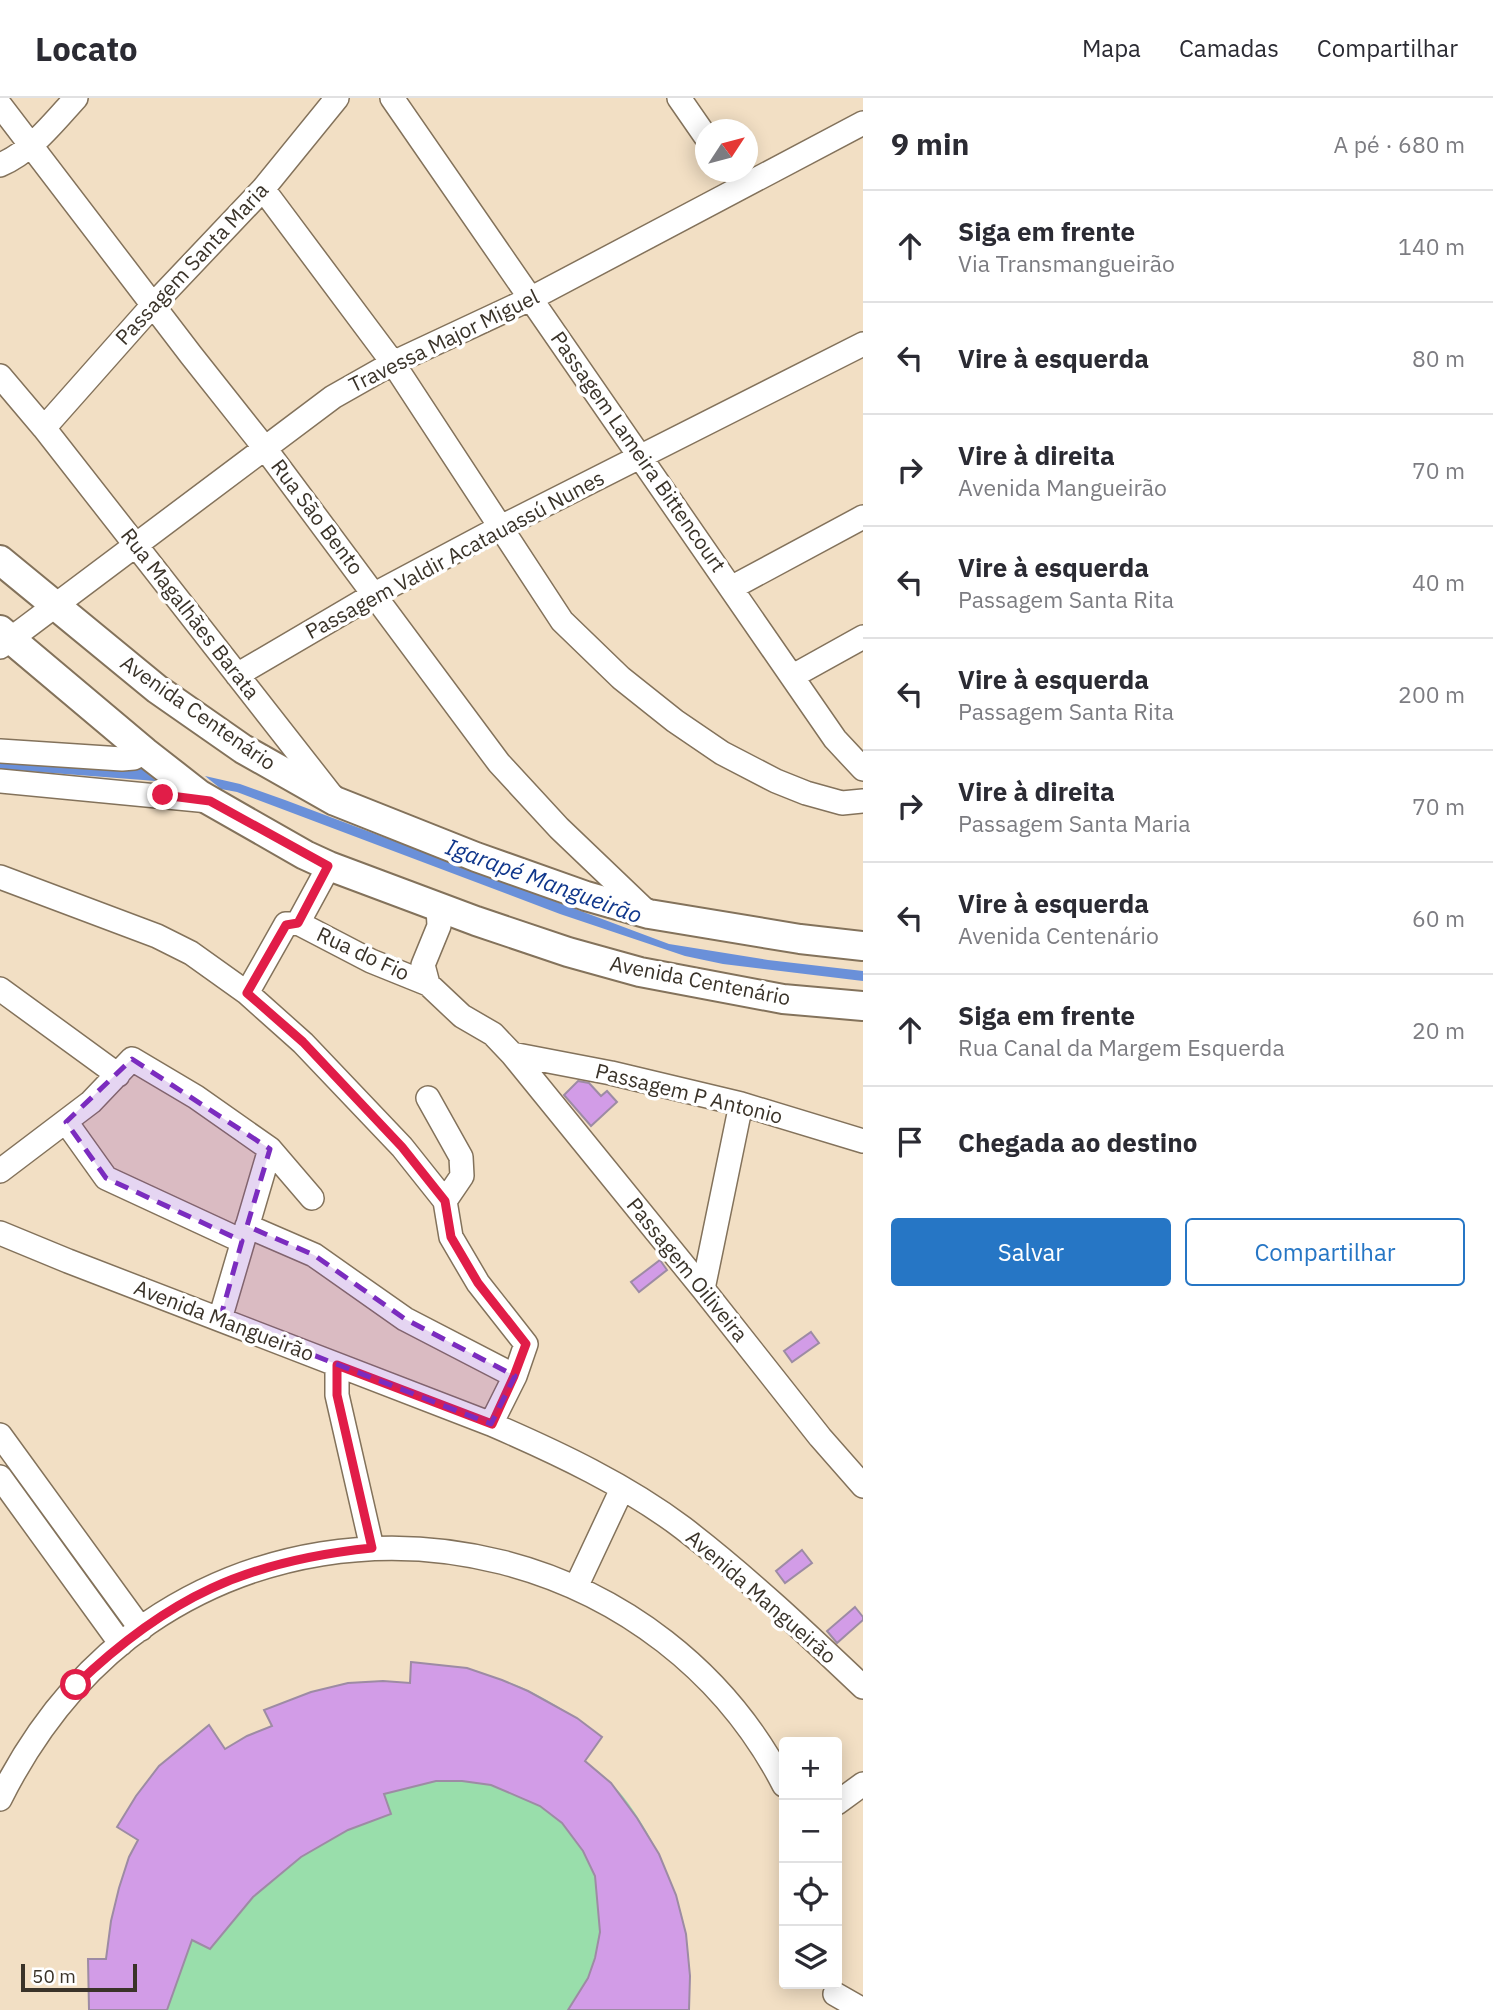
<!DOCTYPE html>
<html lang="pt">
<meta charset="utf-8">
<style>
body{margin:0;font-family:"IBM Plex Sans",sans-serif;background:#f2f2f3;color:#2b2b33}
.controls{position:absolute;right:21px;bottom:21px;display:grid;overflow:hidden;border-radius:7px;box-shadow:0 4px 18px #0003}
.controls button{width:63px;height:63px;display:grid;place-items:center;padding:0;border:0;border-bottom:2px solid #e1e1e2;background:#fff;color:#2b2b33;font:35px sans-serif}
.compass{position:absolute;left:695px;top:21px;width:63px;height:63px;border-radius:50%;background:#fff;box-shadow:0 4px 18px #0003;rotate:54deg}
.scale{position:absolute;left:21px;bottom:18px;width:116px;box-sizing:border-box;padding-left:7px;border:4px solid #3a3329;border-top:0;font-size:19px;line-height:24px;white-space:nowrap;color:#3a3329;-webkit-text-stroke:5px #fff;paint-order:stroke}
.stop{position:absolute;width:21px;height:21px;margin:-16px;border:5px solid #e11d48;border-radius:50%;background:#fff}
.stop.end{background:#e11d48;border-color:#fff;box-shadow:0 2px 7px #0008}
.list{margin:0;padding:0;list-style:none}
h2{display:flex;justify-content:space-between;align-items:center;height:91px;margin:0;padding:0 28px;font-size:30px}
h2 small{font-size:23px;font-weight:400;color:#7c7c81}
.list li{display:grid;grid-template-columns:46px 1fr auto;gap:21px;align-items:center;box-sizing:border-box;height:112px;padding:0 28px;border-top:2px solid #e1e1e2}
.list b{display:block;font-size:26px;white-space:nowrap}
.list p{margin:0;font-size:23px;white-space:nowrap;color:#7c7c81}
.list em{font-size:23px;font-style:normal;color:#7c7c81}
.actions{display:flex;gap:14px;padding:21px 28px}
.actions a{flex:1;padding:16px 0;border:2px solid #2676c5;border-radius:7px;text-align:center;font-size:24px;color:#2676c5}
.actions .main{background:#2676c5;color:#fff}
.icon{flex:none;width:38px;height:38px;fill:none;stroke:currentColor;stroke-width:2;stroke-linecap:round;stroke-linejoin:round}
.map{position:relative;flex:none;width:863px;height:1912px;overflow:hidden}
header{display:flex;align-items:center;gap:42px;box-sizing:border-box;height:98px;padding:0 35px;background:#fff;border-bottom:2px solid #e1e1e2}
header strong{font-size:33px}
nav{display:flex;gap:38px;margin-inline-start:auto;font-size:24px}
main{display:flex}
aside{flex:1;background:#fff}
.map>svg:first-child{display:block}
.green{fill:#99deab}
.water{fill:#6a90d9}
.building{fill:#d29ce7;stroke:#9d8ba4;stroke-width:2}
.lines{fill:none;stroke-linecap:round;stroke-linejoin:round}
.minor-casing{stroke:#83725b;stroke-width:26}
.major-casing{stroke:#83725b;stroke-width:32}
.minor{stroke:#fff;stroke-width:23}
.major{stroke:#fff;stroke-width:28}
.route{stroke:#e11d48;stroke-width:9}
.marked{fill:#7b2cbf;fill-opacity:0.2;stroke:#7b2cbf;stroke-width:5;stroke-dasharray:14 9;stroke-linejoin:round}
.labels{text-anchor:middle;stroke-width:7;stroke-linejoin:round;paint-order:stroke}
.street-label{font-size:21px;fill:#3a3329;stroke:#fff}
.water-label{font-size:23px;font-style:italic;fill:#0f368b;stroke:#fff}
</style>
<header>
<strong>Locato</strong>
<nav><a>Mapa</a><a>Camadas</a><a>Compartilhar</a></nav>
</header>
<main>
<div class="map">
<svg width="863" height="1912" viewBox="0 0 863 1912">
<rect width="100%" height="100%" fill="#f2dfc4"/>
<path class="green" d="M 411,1564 C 441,1570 474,1573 503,1582 C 539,1594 573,1617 602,1639 L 585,1663 C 593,1670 603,1676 610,1684 C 644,1717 679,1790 686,1837 C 690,1862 690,1887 689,1912 L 89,1912 L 88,1861 L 106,1861 C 111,1820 119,1780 138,1743 L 117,1729 C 144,1685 167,1658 209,1627 L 225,1651 L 247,1638 L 272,1628 L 264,1612 L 311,1594 L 410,1585 Z"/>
<path class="water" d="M 0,660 L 139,668 L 156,683 L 0,671 Z
M 205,678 L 240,686 L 285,702 L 669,846 L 768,862 L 863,873 L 863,883 L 723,866 L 685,858 L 560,816 L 237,694 L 221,691 Z"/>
<path class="building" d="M 578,983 L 589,985 L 601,998 L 607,993 L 617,1004 L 591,1028 L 564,997 Z
M 660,1162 L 667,1172 L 639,1194 L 631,1184 Z
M 811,1234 L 819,1245 L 792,1264 L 784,1253 Z
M 802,1452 L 812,1465 L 785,1485 L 776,1473 Z
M 855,1509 L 863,1519 L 863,1522 L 837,1545 L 827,1533 Z
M 411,1564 L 467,1570 L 502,1582 L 528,1593 L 577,1620 L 602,1639 L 585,1663 L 611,1685 L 637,1720 L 659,1756 L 676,1797 L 686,1836 L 690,1878 L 689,1912 L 568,1912 L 588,1880 L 595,1860 L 600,1834 L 595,1778 L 583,1753 L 562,1725 L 540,1708 L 491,1687 L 462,1683 L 436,1683 L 384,1696 L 391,1716 L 348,1732 L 301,1759 L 253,1799 L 210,1851 L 192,1842 L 167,1912 L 89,1912 L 88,1861 L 106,1861 L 111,1823 L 119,1790 L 129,1759 L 138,1742 L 117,1729 L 136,1698 L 159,1668 L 209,1627 L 225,1651 L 247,1638 L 272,1628 L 264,1612 L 311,1594 L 348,1585 L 383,1583 L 410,1585 Z"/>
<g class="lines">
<g class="minor-casing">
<path id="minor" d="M 392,0 L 835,641 L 863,671
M 679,0 L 706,39
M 0,7 L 191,257 L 264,349 L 499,665 L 559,730 L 649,816
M 0,67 C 31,54 54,24 76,0
M 263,91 L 393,265 L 562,523 L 621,580 L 675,623 L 722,655 L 776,683 L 806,695 L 842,705 L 863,703
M 0,278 L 44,330 L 332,698
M 44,330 L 153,207 L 263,91 L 337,0
M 731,490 L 863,419
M 0,549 L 333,299 L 393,265 L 532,200 L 863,25
M 237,577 L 375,496 L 501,429 L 863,246
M 793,578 L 863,539
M 0,653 L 122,661 L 134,660 L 145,654
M 0,683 L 209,703
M 0,779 L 157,838 L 191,855 L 247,895 L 303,945 L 402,1049 L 445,1103 L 451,1139 L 478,1185 L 526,1246 L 515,1278 L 491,1326
M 438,809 L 439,828 L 423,867 L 428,886 L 462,918 L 493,936 L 512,956 L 703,1191 L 820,1339 L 863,1388
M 298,825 L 371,863 L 428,886
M 0,891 L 118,977
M 247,895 L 286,826 L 298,825 L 329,768
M 512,956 L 611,975 L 741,1006 L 863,1043
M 428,1000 L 461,1059 L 462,1078 L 445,1103
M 66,1024 L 106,1080 L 242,1143
M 0,1073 L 91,1004 L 132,961 L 196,999 L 270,1051 L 312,1100
M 247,1128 L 314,1157 L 405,1221 L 515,1278
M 0,1135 L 68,1163 L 491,1326 C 558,1355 626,1387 683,1430 C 747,1479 805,1534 863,1589
M 703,1191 L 741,1006
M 220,1221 L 270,1051
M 337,1267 L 337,1297 L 372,1450
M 0,1337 L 141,1531
M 0,1379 L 121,1546
M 576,1489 L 622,1391
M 0,1701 C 35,1631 83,1570 148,1525 C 364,1378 665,1456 784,1687
M 837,1705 L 863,1686
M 835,1896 L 863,1912"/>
</g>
<g class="major-casing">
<path id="major" d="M 0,462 L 157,591 L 243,651 L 335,703 L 476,759 L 586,798 L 649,816 L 800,841 L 863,848
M 0,532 L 145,654 L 200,697 L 305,757 L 329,768 L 476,823 L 568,854 L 640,874 L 783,901 L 863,908"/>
</g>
<use href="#minor" class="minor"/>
<use href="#major" class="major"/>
</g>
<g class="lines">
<path class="route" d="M 76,1587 C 168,1499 246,1463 372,1450 L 337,1297 L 337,1267 L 492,1326 L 514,1278 L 526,1246 L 478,1185 L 451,1139 L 445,1103 L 402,1049 L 303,944 L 247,895 L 286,827 L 298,825 L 328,768 L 210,703 L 163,697"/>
</g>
<path class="marked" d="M 132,961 L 270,1051 L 247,1128 L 314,1157 L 405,1221 L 515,1278 L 491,1326 L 220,1221 L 242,1143 L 106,1080 L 66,1024 Z"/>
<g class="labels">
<g class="street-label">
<text transform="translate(192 166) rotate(-47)" y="7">Passagem Santa Maria</text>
<text transform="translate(444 243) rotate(-26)" y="7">Travessa Major Miguel</text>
<text transform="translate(638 354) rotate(55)" y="7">Passagem Lameira Bittencourt</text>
<text transform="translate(317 419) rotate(53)" y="7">Rua São Bento</text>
<text transform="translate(455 457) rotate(-28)" y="7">Passagem Valdir Acatauassú Nunes</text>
<text transform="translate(190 516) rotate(52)" y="7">Rua Magalhães Barata</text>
<text transform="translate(198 615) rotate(35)" y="7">Avenida Centenário</text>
<text transform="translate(363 856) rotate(25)" y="7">Rua do Fio</text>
<text transform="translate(700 883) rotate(11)" y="7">Avenida Centenário</text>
<text transform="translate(689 996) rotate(14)" y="7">Passagem P Antonio</text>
<text transform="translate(687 1172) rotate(51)" y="7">Passagem Oiliveira</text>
<text transform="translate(224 1223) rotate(21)" y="7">Avenida Mangueirão</text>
<text transform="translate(761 1499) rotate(41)" y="7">Avenida Mangueirão</text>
</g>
<g class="water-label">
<text transform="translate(544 783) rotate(20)" y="8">Igarapé Mangueirão</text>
</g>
</g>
</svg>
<div class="controls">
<button>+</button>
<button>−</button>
<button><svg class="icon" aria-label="locate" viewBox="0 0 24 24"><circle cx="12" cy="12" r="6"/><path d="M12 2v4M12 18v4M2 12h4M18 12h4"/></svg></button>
<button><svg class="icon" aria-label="layers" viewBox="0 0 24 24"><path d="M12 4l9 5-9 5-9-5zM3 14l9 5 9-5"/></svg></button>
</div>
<svg class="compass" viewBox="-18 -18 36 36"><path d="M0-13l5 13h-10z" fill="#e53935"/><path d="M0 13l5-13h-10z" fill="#7c7c81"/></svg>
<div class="scale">50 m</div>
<div class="stop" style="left:76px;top:1587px"></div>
<div class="stop end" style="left:163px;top:697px"></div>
</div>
<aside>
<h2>9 min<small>A pé · 680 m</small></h2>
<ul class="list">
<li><svg class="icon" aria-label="ahead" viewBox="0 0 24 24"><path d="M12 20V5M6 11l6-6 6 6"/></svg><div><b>Siga em frente</b><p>Via Transmangueirão</p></div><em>140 m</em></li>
<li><svg class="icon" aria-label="left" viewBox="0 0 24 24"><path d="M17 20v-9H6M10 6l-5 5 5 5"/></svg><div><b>Vire à esquerda</b></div><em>80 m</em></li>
<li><svg class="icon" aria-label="right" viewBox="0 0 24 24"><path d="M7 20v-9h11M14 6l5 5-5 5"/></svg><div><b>Vire à direita</b><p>Avenida Mangueirão</p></div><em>70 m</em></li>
<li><svg class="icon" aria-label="left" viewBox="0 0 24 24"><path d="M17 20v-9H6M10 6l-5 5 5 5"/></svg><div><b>Vire à esquerda</b><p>Passagem Santa Rita</p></div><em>40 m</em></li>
<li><svg class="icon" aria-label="left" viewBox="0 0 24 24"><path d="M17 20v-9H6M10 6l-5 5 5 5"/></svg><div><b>Vire à esquerda</b><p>Passagem Santa Rita</p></div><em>200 m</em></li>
<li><svg class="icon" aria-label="right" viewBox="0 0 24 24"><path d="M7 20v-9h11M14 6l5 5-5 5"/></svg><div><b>Vire à direita</b><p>Passagem Santa Maria</p></div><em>70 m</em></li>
<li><svg class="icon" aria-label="left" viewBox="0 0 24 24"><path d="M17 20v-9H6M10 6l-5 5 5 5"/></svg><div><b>Vire à esquerda</b><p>Avenida Centenário</p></div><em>60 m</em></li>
<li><svg class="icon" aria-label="ahead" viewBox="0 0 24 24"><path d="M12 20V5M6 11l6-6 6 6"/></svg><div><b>Siga em frente</b><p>Rua Canal da Margem Esquerda</p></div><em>20 m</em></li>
<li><svg class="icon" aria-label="arrive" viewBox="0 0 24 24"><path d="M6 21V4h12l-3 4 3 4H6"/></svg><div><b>Chegada ao destino</b></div></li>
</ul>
<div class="actions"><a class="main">Salvar</a><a>Compartilhar</a></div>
</aside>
</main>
